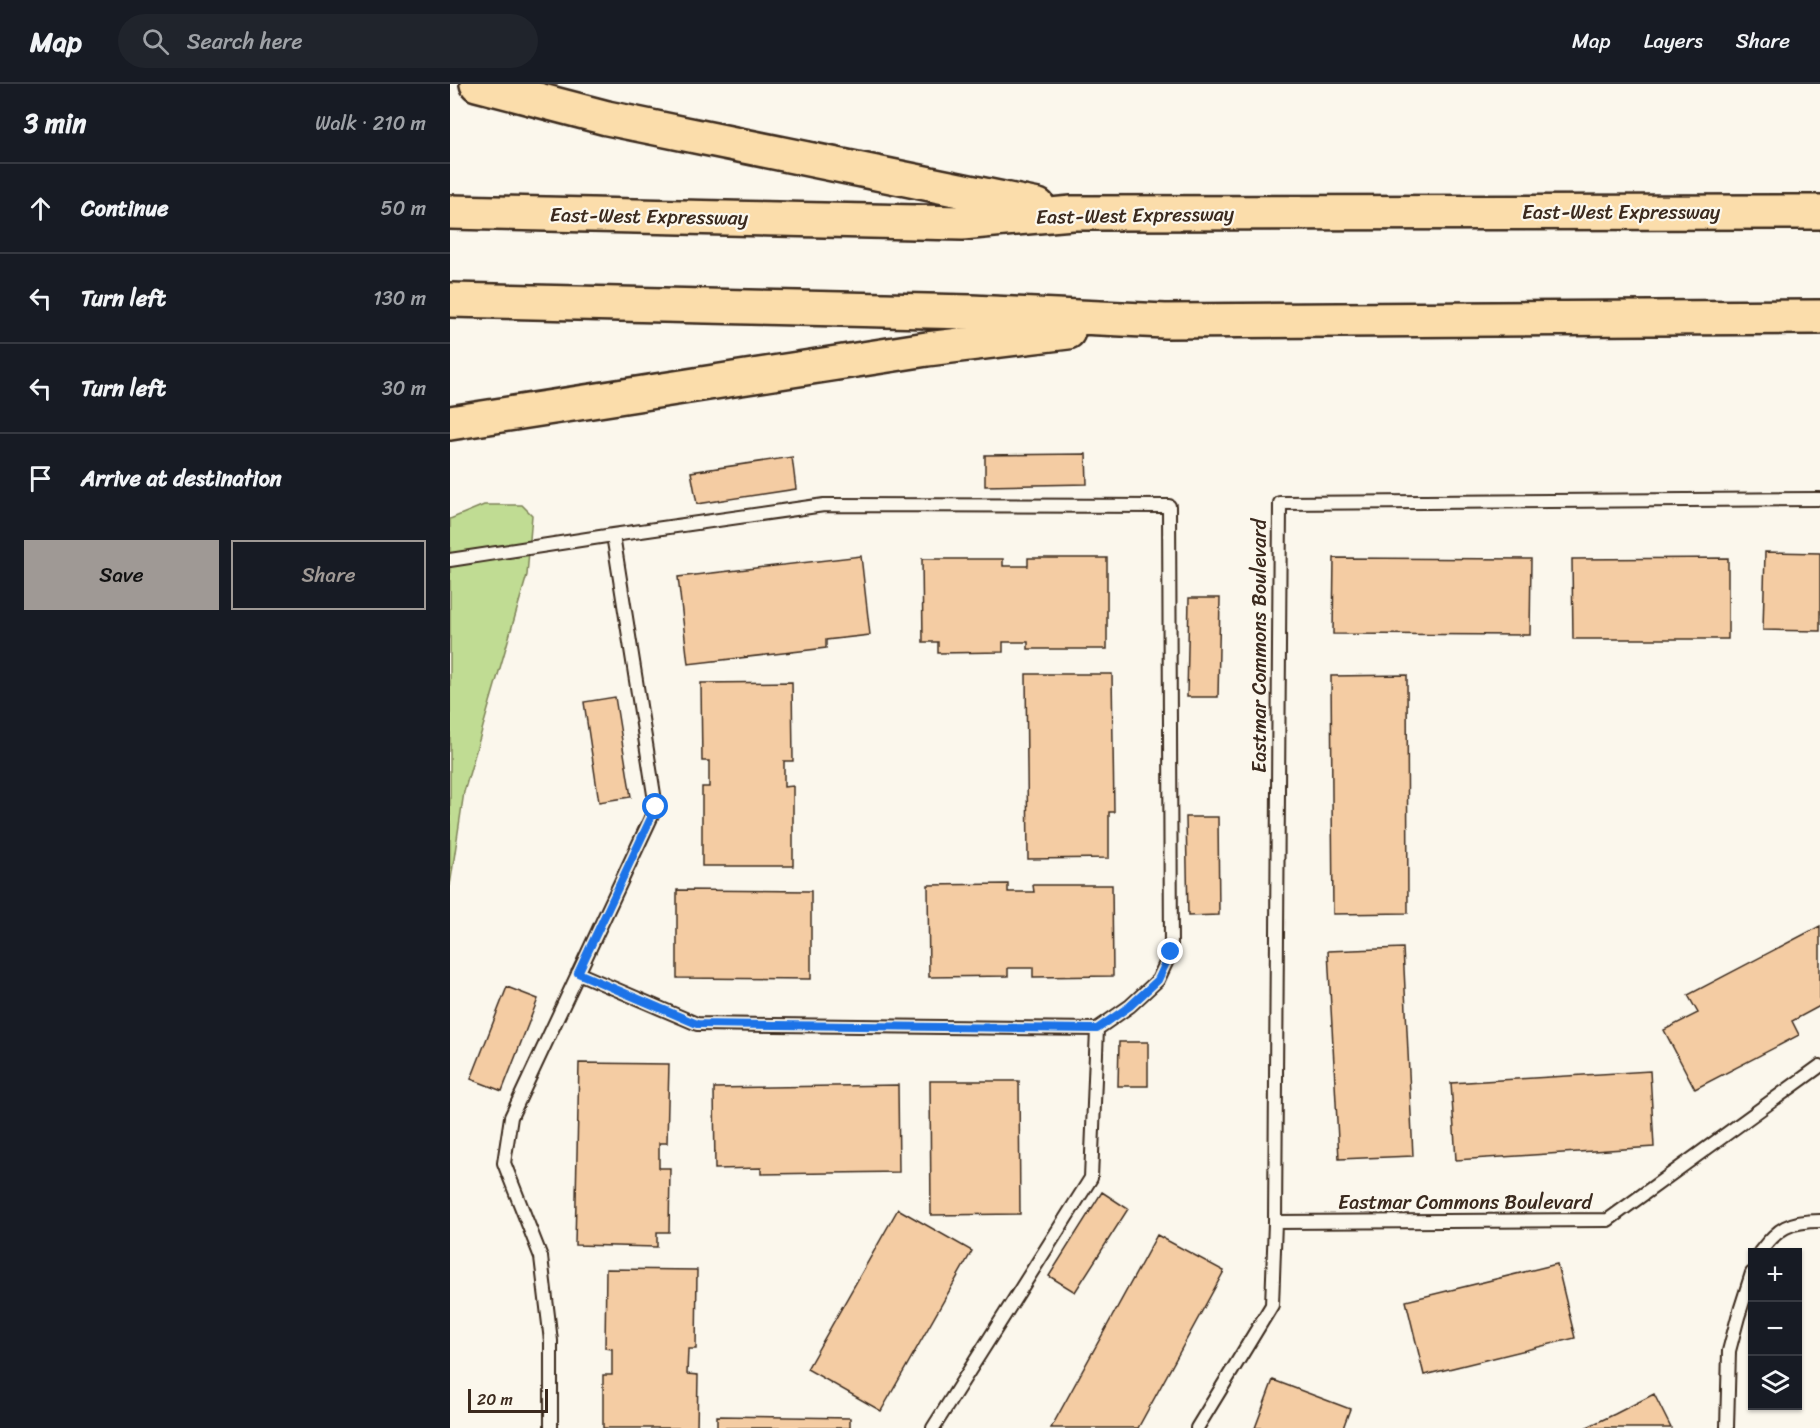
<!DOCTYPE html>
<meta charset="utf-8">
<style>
body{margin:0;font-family:Sriracha,sans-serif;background:#20242c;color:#f1f3f6}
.controls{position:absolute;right:18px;bottom:18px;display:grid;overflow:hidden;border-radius:0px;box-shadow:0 2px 4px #0004}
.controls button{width:54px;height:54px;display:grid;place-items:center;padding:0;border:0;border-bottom:2px solid #363941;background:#171b24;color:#f1f3f6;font:30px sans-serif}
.scale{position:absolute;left:18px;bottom:15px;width:80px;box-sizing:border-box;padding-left:6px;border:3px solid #3b2a1e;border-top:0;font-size:16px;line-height:21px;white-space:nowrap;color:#3b2a1e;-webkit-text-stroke:4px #fbf7ec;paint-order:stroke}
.stop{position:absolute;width:18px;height:18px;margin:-14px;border:4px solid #1a73e8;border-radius:50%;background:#fff}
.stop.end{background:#1a73e8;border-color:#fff;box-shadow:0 2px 6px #0008}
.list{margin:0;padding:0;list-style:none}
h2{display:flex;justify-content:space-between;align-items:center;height:78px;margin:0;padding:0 24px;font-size:26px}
h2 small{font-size:20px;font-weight:400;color:#9ea1a6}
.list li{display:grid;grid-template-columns:39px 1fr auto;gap:18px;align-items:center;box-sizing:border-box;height:90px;padding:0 24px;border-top:2px solid #363941}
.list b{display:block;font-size:22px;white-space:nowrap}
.list em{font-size:20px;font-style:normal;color:#9ea1a6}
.actions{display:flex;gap:12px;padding:18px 24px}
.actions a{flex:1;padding:14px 0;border:2px solid #9f9995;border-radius:0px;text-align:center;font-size:21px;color:#9f9995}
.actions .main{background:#9f9995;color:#111}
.icon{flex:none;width:33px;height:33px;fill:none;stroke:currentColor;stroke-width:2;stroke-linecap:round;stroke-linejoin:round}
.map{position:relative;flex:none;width:1370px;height:1344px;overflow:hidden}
header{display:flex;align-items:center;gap:36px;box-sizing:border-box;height:84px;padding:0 30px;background:#171b24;border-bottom:2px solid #363941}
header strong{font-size:28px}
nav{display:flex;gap:33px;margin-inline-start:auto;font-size:21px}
.search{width:420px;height:54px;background:#20242c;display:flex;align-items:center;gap:15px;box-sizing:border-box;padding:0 21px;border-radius:33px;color:#9ea1a6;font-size:22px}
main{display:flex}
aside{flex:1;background:#171b24}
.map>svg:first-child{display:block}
.green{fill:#c0dc93;stroke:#7e8358;stroke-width:1.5}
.building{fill:#f4cca3;stroke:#3b2a1e;stroke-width:1.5}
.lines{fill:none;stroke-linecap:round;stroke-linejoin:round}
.service-casing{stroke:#3b2a1e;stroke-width:16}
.motorway-casing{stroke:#3b2a1e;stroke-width:38}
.service{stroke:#fbf7ec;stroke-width:12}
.motorway{stroke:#fbddab;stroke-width:33}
.route{stroke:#1a73e8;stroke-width:8}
.labels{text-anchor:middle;stroke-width:4.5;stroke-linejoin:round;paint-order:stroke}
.street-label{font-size:20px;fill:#3b2a1e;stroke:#fbf7ec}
</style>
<header>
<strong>Map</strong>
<div class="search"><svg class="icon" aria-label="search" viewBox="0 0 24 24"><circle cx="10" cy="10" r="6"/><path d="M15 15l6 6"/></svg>Search here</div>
<nav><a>Map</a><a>Layers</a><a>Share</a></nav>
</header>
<main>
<aside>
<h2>3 min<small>Walk · 210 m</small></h2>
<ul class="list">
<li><svg class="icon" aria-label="ahead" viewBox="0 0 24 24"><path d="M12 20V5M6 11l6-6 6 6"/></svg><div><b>Continue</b></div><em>50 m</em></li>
<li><svg class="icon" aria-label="left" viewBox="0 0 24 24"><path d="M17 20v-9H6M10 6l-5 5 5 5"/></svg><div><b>Turn left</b></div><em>130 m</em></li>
<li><svg class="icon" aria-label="left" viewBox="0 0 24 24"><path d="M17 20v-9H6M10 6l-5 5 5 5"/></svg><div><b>Turn left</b></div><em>30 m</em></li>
<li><svg class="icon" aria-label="arrive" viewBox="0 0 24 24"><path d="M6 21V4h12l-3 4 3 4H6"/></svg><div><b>Arrive at destination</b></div></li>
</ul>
<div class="actions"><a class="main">Save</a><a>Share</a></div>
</aside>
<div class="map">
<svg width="1370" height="1344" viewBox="0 0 1370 1344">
<rect width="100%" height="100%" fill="#fbf7ec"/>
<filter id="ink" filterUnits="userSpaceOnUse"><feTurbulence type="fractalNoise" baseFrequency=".0167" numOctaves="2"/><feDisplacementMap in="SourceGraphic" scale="12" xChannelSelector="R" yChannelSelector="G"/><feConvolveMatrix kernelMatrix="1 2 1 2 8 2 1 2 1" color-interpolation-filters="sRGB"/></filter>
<g filter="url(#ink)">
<path class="green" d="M 34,421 L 72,421 L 82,431 L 77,491 L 14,708 L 0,802 L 0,435 Z"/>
<path class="building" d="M 636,370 L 637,400 L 535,402 L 535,371 Z
M 342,373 L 346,405 L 247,420 L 241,388 Z
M 1315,468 L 1370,469 L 1370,547 L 1313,546 Z
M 411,472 L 420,551 L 376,556 L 376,564 L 238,580 L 228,493 Z
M 578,474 L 657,474 L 657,565 L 578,565 L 578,558 L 553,558 L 553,568 L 488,569 L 488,558 L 473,558 L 472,475 L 553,475 L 553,482 L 578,482 Z
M 884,474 L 1081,475 L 1080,551 L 883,550 Z
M 1278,474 L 1278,555 L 1123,555 L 1122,475 Z
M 739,514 L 770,514 L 768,613 L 737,613 Z
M 576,590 L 662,590 L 664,728 L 659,728 L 659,774 L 578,775 Z
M 957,591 L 958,829 L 883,830 L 881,592 Z
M 342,598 L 343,677 L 334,677 L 334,703 L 343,702 L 343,782 L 252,782 L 252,703 L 259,703 L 259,677 L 252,677 L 251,599 Z
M 165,613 L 181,713 L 149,718 L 134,618 Z
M 736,733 L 768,733 L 769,831 L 738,832 Z
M 558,800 L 558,808 L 584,808 L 583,801 L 662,801 L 663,892 L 583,893 L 583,884 L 558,884 L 558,892 L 479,893 L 478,801 Z
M 227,806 L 361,807 L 361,895 L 227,894 Z
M 1370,842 L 1370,922 L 1342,937 L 1349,951 L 1245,1005 L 1214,946 L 1248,929 L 1238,911 Z
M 953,864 L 963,1072 L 889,1075 L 878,867 Z
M 57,903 L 88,915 L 52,1007 L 21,995 Z
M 669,958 L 698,958 L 698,1002 L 668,1002 Z
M 129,979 L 219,980 L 217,1059 L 209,1059 L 209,1084 L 220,1084 L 219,1148 L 207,1148 L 207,1163 L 125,1161 Z
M 1200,987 L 1204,1063 L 1006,1076 L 1001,999 Z
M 480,997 L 569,997 L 570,1130 L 481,1131 Z
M 448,1001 L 449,1088 L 311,1090 L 311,1084 L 265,1085 L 264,1004 Z
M 652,1108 L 678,1125 L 625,1208 L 599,1192 Z
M 448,1125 L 522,1167 L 431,1327 L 357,1285 Z
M 707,1151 L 774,1187 L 688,1344 L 601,1344 Z
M 1107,1180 L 1125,1254 L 974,1291 L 956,1217 Z
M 156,1185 L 247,1186 L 246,1265 L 238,1265 L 237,1290 L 248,1291 L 247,1344 L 153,1344 L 153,1291 L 162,1291 L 162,1265 L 155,1264 Z
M 823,1296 L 900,1325 L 893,1344 L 805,1344 Z
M 1204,1310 L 1221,1344 L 1135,1344 L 1165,1330 Z
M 267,1332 L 400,1334 L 400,1344 L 267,1344 Z"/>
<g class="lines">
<g class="service-casing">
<path id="service" d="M 1370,415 L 830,419 L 825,1138 L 1158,1136 L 1370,982
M 163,451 L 374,421 L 719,422 L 721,868 L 708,896 L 680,922 L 647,945 L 641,1094 L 483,1344
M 0,476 L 163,451 L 206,723 L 61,1033 L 54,1079 L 91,1173 L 101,1257 L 101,1344
M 128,889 L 247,940 L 647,945
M 1310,1168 C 1328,1144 1339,1137 1370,1137
M 747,1344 L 822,1221 L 825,1138
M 1277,1344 L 1279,1267 L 1288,1233 L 1302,1189"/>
</g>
<g class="motorway-casing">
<path id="motorway" d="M 27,0 L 157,34 L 588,122
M 0,128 L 512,139 L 622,129 L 1370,128
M 0,216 L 521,228 L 715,237 L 1370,233
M 0,339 L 477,265 L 618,248"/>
</g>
<use href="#service" class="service"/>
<use href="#motorway" class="motorway"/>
</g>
</g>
<g class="lines" filter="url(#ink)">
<path class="route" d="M 206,723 L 128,889 L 247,940 L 647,945 L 680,922 L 708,896 L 721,868"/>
</g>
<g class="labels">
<g class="street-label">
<text x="1171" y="135">East-West Expressway</text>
<text transform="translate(685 131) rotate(-1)" y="7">East-West Expressway</text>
<text transform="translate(199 132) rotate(1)" y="7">East-West Expressway</text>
<text transform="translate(809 562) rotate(-90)" y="7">Eastmar Commons Boulevard</text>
<text x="1015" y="1125">Eastmar Commons Boulevard</text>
</g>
</g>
</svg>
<div class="controls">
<button>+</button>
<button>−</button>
<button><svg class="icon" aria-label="layers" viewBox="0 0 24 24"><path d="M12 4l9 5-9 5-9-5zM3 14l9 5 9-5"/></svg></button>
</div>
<div class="scale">20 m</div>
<div class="stop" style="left:206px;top:723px"></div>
<div class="stop end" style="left:721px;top:868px"></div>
</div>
</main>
